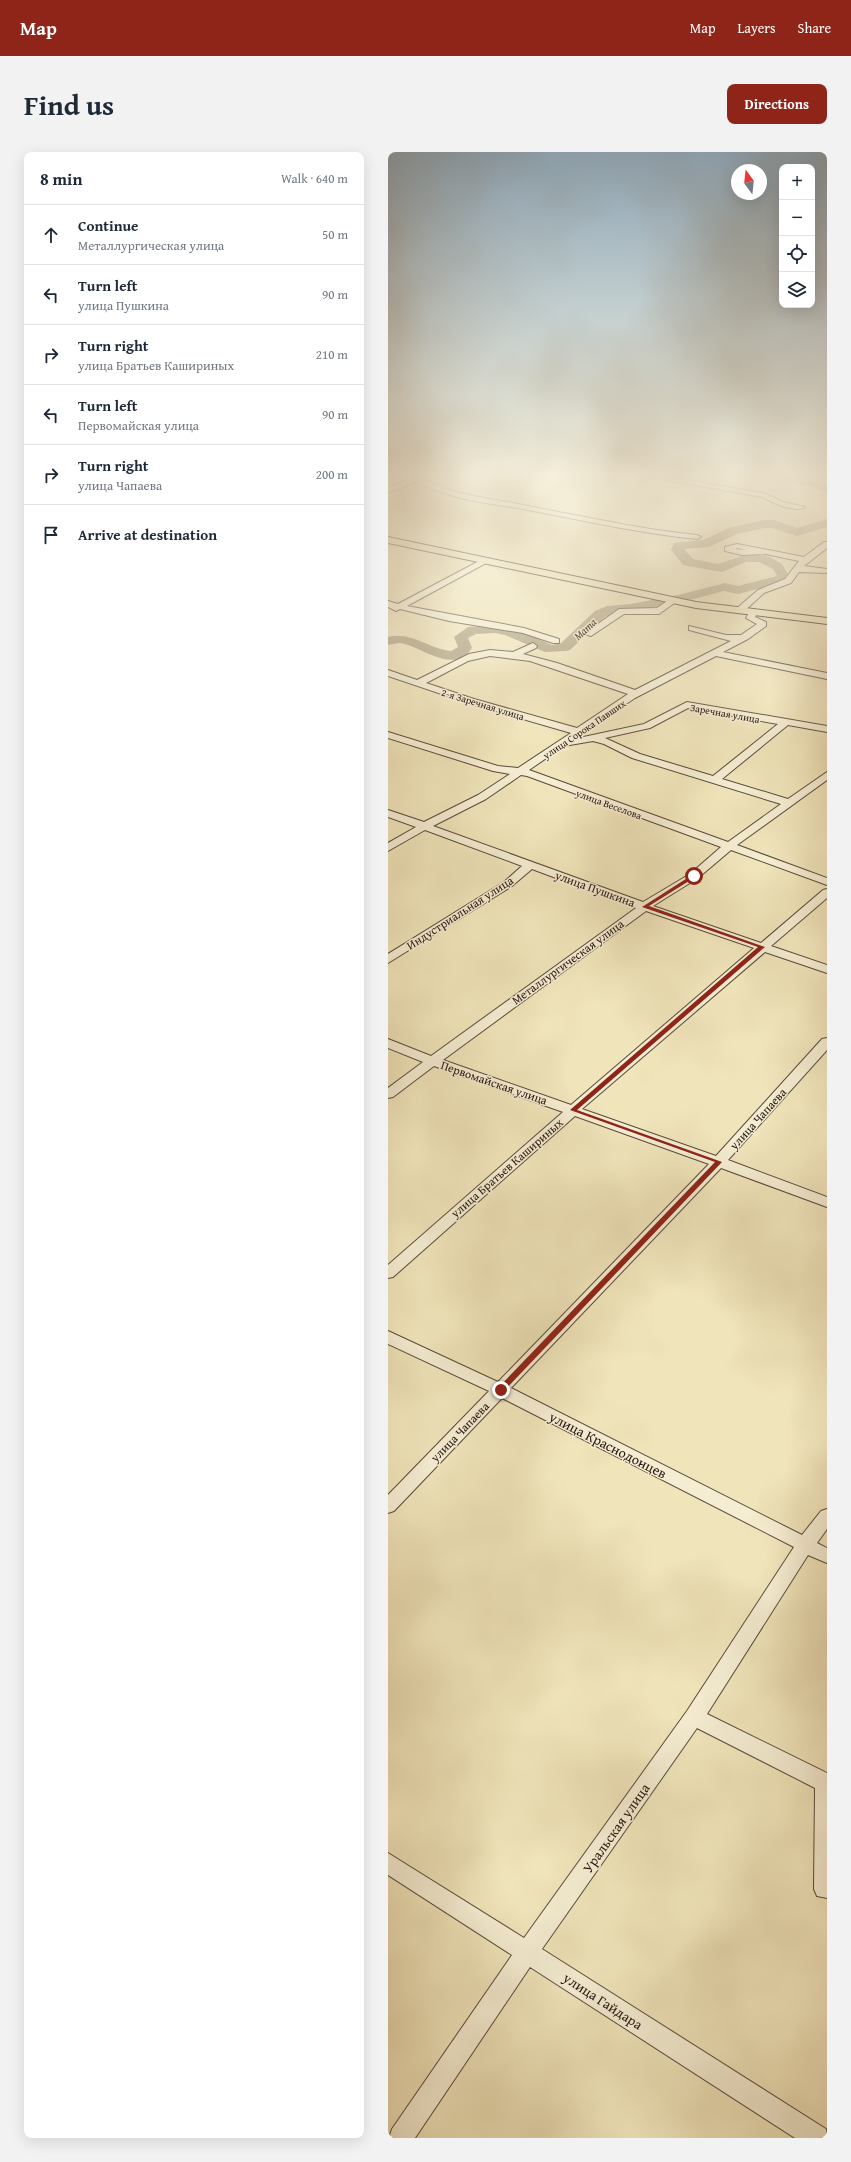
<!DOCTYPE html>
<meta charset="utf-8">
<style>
body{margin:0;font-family:"Gentium Book Plus",serif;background:#f2f2f3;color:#1f2937}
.controls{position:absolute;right:12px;top:12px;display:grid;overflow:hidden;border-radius:8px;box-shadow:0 4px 16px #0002}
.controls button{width:36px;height:36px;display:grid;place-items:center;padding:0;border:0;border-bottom:1px solid #e0e1e3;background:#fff;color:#1f2937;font:20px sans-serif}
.compass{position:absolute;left:343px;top:12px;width:36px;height:36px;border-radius:50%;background:#fff;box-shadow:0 4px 16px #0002;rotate:345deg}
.stop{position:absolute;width:12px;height:12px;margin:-9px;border:3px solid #8f2418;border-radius:50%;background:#fff}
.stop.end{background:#8f2418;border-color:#fff;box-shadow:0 1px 4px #0008}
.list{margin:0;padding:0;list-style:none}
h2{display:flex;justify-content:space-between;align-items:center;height:52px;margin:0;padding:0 16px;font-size:17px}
h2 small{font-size:13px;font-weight:400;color:#747a83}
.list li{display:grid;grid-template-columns:26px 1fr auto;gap:12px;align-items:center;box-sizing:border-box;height:60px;padding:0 16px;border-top:1px solid #e0e1e3}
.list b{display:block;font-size:15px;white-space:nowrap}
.list p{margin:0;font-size:13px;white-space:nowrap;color:#747a83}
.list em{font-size:13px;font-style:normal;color:#747a83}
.icon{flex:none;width:22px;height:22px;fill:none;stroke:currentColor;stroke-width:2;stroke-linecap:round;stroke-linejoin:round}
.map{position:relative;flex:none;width:439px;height:1986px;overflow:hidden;border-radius:8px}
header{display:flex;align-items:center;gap:24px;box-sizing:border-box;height:56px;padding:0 20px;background:#8f2418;color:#fff}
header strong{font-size:19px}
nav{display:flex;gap:22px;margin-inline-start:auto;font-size:14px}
.intro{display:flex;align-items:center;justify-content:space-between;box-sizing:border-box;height:96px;padding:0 24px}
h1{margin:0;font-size:28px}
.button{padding:10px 18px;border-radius:8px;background:#8f2418;color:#fff;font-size:14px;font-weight:700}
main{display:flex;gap:24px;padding:0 24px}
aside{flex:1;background:#fff;border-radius:8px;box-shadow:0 4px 16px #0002}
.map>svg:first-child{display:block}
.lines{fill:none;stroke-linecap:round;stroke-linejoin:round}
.river{fill:#ac9e80;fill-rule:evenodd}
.minor-casing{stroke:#594a3a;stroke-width:2}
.major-casing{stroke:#271610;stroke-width:2}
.minor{fill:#f5edd2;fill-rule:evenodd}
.major{fill:#f0e4ba;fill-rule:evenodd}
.route{fill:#8f2418}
.labels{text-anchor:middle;stroke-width:3;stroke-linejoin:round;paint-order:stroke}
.far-street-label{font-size:10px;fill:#271610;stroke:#f5edd2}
.far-water-label{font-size:11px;font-style:italic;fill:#5c4c3d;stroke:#f5edd2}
.street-label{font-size:12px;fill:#271610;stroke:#f5edd2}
.near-street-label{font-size:14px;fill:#271610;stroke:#f5edd2}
</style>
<header>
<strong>Map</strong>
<nav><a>Map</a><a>Layers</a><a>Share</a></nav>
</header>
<div class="intro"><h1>Find us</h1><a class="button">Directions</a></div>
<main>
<aside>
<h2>8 min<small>Walk · 640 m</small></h2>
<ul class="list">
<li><svg class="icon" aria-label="ahead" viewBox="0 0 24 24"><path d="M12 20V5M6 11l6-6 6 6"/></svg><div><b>Continue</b><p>Металлургическая улица</p></div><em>50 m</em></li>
<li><svg class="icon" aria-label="left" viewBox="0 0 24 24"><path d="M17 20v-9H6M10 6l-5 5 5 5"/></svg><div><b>Turn left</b><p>улица Пушкина</p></div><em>90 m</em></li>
<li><svg class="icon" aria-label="right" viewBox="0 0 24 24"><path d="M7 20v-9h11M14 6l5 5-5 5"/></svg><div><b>Turn right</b><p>улица Братьев Кашириных</p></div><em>210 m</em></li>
<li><svg class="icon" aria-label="left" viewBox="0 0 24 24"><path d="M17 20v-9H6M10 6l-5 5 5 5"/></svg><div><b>Turn left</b><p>Первомайская улица</p></div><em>90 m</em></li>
<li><svg class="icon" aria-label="right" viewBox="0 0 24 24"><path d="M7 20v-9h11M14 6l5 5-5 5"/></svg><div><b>Turn right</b><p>улица Чапаева</p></div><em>200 m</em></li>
<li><svg class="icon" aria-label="arrive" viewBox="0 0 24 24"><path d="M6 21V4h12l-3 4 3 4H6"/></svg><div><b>Arrive at destination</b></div></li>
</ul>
</aside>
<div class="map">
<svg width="439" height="1986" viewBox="0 0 439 1986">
<rect width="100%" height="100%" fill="#f0e4ba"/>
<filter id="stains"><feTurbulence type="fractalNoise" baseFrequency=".005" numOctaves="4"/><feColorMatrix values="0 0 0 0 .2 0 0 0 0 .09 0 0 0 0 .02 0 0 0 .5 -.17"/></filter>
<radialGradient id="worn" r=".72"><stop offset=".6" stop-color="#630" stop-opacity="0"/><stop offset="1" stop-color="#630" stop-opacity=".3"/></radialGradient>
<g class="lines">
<path class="river" d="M 375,320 L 393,320 L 439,332 L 439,339 L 377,322 Z
M 439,367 L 439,375 L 409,384 L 384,376 L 376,376 L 349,382 L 321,395 L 296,397 L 305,407 L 330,412 L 357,403 L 371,403 L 382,405 L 394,412 L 402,426 L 401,429 L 350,442 L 336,439 L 294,450 L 243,460 L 226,461 L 217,465 L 182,498 L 177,499 L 157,500 L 117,483 L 107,481 L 88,482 L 80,486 L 84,496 C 65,524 34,494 12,491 C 9,491 4,492 0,493 L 0,485 C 23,479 41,497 63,499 L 70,495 L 66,485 L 80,475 L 107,473 L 125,476 L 164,493 L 173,491 L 207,459 L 219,454 L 243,452 L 294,442 L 337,431 L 350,434 L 389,424 L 385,417 L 371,410 L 358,410 L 334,420 L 300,414 L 295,413 L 283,398 L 286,391 L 315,388 L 341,376 L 376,368 L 386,368 L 409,376 Z"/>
<g class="minor-casing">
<path id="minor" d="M 0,320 C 10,319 19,323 29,323 C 35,323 41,320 47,320 L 36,326 C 63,344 103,346 135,353 C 193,364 250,377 309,383 L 313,385 L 309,387 C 250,381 193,368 135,357 C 101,351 59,348 30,329 L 0,341 L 0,336 L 23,326 Z
M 234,320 L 249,320 L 376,341 L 395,350 L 417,355 C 408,362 383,350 374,345 Z
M 436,390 L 439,390 L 439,396 L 416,414 L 439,417 L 439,421 L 411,420 L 403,431 L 376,441 L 354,461 L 348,461 L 348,457 L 370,438 L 397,427 L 411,409 L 378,402 L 354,403 L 337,399 L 337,395 L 349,392 L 416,405 ZM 349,396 L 359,398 L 348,397 Z
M 95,407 L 99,409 L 98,411 L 19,454 L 136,476 L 171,487 L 171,491 L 165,491 L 135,481 L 61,469 L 12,457 L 8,459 L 0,455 L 0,449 L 10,452 Z
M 282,447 L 289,449 L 271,462 L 236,462 L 203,484 L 196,482 L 231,457 L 269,456 Z
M 365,458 L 369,461 L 367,465 L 378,470 L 378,474 L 360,487 L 335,500 L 439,521 L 439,527 L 328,504 L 247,546 L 186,587 L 256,572 L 299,550 L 439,574 L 439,580 L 400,573 L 334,627 L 400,647 L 439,620 L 439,628 L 349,693 L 439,726 L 439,733 L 343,698 L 310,726 L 265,754 L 373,791 L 435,738 L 439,737 L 439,746 L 383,794 L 439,813 L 439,821 L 377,800 L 194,957 L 328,1004 L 434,887 L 439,886 L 439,898 L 340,1008 L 439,1045 L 439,1055 L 333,1016 L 123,1236 L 414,1383 L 433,1359 L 439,1357 L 439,1377 L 429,1391 L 439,1396 L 439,1411 L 420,1403 L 319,1562 L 439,1621 L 439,1746 L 429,1744 L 426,1737 L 427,1636 L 309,1576 L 154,1797 L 438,1977 L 439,1986 L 407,1986 L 142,1815 L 27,1986 L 1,1986 L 4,1977 L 124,1803 L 0,1723 L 0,1701 L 136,1786 L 299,1559 L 406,1395 L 114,1246 L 6,1359 L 0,1361 L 0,1343 L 101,1239 L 0,1192 L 0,1179 L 110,1230 L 321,1012 L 187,964 L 5,1125 L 0,1126 L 0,1113 L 175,960 L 46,914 L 5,945 L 0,946 L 0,936 L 35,910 L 0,896 L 0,887 L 43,904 L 248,756 L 144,717 L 124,734 L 0,811 L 0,802 L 116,730 L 134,714 L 37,678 L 0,699 L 0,691 L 28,675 L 0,665 L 0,658 L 36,670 L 90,643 L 122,622 L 105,619 L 0,586 L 0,580 L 110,614 L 130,616 L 183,581 L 80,551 L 0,524 L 0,518 L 29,528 L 81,502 L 102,498 L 125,500 L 145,491 L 149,494 L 148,496 L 135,502 L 169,511 L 247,538 L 343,489 L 301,478 L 301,474 L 338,483 L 353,483 L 369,472 L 358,466 L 362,459 ZM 102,504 L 142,509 L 240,542 L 189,576 L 86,547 L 38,531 L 80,509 ZM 300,556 L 390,572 L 325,624 L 252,602 L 217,586 L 262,576 ZM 205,589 L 216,592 L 244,606 L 393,652 L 340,690 L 141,618 L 176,594 ZM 133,623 L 139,624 L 333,695 L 302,722 L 255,750 L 45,674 L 98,647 ZM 258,759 L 366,796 L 183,953 L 55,908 Z"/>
</g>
<g class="major-casing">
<path id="major" d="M 0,385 L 308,450 L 439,466 L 439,472 L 308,456 L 0,391 Z"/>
</g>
<use href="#minor" class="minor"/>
<use href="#major" class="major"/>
</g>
<linearGradient id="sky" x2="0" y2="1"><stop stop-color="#90abbe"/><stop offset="0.54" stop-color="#f8f3e0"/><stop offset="1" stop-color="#f8f3e0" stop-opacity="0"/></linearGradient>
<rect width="439" height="598" fill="url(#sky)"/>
<path class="route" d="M 304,723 L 309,724 L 261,754 L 377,795 L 189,958 L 334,1010 L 115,1240 L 110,1240 L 110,1236 L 327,1010 L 182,958 L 370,795 L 254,755 Z"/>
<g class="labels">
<g class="far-street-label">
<text transform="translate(95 552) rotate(17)" y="4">2-я Заречная улица</text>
<text transform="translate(337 561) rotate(10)" y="4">Заречная улица</text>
<text transform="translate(196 577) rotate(-34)" y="4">улица Сорока Павших</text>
<text transform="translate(221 652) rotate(20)" y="4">улица Веселова</text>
</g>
<g class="far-water-label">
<text transform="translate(197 477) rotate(-43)" y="4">Мата</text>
</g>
<g class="street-label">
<text transform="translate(207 737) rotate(20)" y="4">улица Пушкина</text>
<text transform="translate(72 761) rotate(-33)" y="4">Индустриальная улица</text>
<text transform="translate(180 810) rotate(-36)" y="4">Металлургическая улица</text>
<text transform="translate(106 931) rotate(19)" y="4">Первомайская улица</text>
<text transform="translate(370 967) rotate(-48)" y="4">улица Чапаева</text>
<text transform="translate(119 1016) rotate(-41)" y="4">улица Братьев Кашириных</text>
<text transform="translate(72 1280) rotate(-46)" y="4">улица Чапаева</text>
</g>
<g class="near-street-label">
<text transform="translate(220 1293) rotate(27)" y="5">улица Краснодонцев</text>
<text transform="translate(228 1676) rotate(-55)" y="5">Уральская улица</text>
<text transform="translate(215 1849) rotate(33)" y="5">улица Гайдара</text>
</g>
</g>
<rect width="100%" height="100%" filter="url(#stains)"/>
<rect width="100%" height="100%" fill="url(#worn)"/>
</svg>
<div class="controls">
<button>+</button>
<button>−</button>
<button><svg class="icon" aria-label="locate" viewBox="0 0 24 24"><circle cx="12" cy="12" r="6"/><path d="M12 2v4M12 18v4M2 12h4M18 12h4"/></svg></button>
<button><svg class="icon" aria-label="layers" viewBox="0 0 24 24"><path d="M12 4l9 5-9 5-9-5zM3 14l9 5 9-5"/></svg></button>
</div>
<svg class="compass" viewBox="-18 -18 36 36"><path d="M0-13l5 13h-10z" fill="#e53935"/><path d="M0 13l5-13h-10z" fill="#747a83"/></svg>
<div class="stop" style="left:306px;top:724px"></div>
<div class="stop end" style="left:113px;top:1238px"></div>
</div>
</main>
